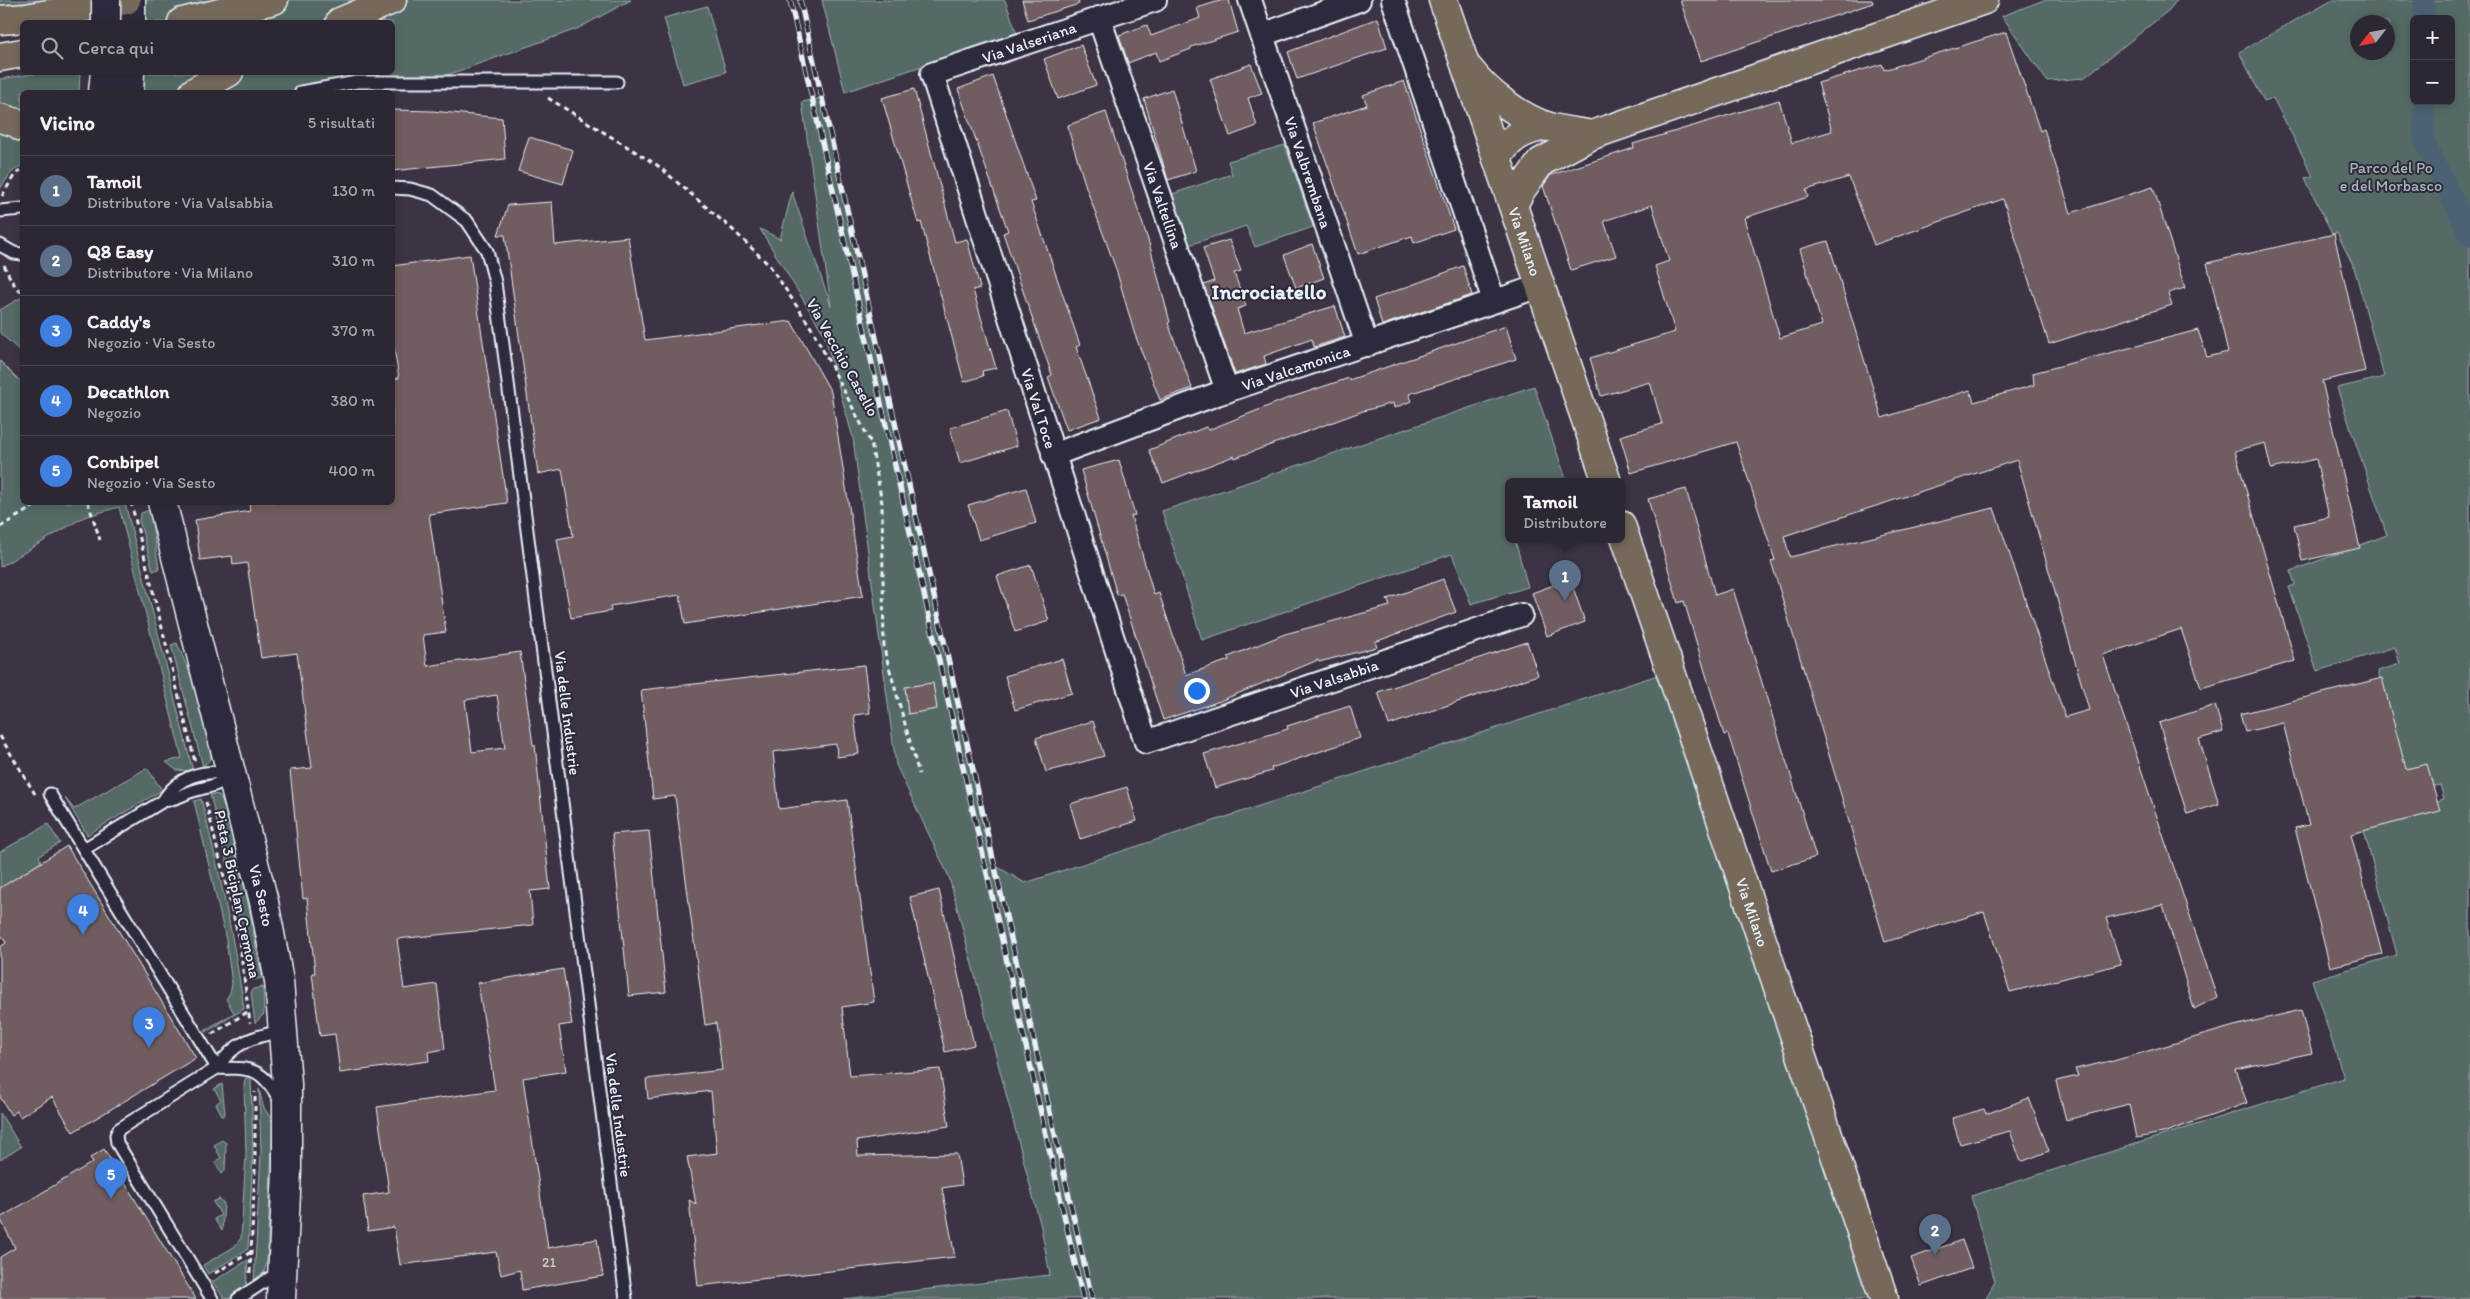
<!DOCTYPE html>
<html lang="it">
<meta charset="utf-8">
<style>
body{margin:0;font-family:Itim,sans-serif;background:#39333f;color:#f1f3f6}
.controls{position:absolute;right:15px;top:15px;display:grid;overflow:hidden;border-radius:8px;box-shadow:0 2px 8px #0003}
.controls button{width:45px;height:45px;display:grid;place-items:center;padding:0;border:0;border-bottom:1px solid #48444e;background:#2d2733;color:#f1f3f6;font:25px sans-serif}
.compass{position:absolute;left:2350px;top:15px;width:45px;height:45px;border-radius:50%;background:#2d2733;box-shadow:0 2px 8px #0003;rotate:238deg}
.you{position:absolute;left:1196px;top:690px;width:18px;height:18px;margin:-12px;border:4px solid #fff;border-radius:50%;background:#1a73e8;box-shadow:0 0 0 8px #1a73e833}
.badge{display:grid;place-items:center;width:32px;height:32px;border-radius:50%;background:#db2777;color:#fff;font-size:16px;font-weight:700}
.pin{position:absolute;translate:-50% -41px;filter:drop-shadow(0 1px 2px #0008)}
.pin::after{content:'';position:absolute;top:26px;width:18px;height:15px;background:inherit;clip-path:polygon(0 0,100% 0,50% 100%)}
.popup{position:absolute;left:1505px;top:478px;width:120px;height:65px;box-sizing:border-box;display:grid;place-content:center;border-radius:8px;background:#2d2733;filter:drop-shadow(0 1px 4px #0005);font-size:16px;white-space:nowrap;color:#a7a5ac}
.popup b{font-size:19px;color:#f1f3f6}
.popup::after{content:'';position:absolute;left:50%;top:100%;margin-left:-10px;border:10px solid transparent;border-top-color:#2d2733}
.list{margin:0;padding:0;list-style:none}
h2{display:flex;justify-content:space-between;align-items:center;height:65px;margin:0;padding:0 20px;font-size:21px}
h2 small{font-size:16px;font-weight:400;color:#a7a5ac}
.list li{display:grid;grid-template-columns:32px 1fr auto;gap:15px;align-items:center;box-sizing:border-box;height:70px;padding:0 20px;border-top:1px solid #48444e}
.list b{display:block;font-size:19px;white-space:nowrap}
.list p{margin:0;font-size:16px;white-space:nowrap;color:#a7a5ac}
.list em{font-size:16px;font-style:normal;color:#a7a5ac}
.icon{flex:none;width:28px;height:28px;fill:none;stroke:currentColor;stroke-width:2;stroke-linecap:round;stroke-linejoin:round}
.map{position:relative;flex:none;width:2470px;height:1299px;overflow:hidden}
.search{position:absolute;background:#2d2733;box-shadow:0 2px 8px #0003;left:20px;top:20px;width:375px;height:55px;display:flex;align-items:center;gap:12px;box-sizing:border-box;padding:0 18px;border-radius:8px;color:#a7a5ac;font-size:19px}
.panel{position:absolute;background:#2d2733;box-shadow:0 2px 8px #0003;left:20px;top:90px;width:375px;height:415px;border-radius:8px}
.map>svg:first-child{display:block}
.green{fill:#546b66;stroke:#9eaeaf;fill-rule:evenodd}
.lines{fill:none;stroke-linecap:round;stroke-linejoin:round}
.canal{stroke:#4b6275;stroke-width:21}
.building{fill:#715d5e;stroke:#e8f1f8;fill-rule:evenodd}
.service-casing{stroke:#e8f1f8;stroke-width:15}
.minor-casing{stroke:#e8f1f8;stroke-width:26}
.tertiary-casing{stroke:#e8f1f8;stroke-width:31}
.primary-casing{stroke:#e8f1f8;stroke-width:31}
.path{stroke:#e8f1f8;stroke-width:3;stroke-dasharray:5 4;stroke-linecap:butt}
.service{stroke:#2f2a3d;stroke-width:11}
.minor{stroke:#2f2a3d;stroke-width:22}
.tertiary{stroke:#2f2a3d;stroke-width:28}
.primary{stroke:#76695c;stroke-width:28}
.rail-casing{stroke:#e8f1f8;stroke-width:5.5}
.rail{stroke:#2f2a3d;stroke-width:4;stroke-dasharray:11;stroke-linecap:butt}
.tertiary-bridge-casing{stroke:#e8f1f8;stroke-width:31;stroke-linecap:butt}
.tertiary-bridge{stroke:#2f2a3d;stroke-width:28}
.labels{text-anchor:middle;stroke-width:4;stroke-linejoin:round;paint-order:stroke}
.number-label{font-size:14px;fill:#caccd2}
.street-label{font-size:16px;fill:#e8f1f8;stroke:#2f2a3d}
.park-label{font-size:16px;fill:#a5b5b6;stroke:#2f2a3d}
.district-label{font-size:21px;font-weight:bold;fill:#e8f1f8;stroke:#2f2a3d}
</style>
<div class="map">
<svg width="2470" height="1299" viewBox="0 0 2470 1299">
<rect width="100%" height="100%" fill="#3c3444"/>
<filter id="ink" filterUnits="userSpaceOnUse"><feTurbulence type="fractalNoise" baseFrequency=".02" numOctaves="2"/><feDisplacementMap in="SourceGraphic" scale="10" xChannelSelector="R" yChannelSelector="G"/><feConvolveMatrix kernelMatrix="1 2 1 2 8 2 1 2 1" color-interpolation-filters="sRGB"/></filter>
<g filter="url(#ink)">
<path class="green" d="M 0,0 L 53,0 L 0,5 Z
M 140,0 L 631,0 L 577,29 L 436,79 L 354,79 L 291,92 L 138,92 L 138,73 L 392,72 L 392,22 L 139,22 Z
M 822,0 L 1005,0 L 1017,34 L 845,92 Z
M 2044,0 L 2177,0 L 2169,10 L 2084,78 L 2047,81 L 2002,16 Z
M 2331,0 L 2470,0 L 2470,1299 L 1985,1299 L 1995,1282 L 1971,1196 L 2344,1078 L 2312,980 L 2397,955 L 2362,823 L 2444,799 L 2440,785 L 2429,787 L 2407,778 L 2378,671 L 2400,664 L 2395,647 L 2317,671 L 2289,587 L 2295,585 L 2291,571 L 2387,535 L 2337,388 L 2384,377 L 2354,267 L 2337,233 L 2332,234 L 2305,178 L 2313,176 L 2273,98 L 2264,101 L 2239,52 ZM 2414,19 L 2451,19 L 2451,101 L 2414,101 ZM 2358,22 L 2388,22 L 2388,52 L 2358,52 Z
M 707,6 L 726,72 L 683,84 L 664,18 Z
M 39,73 L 80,73 L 79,92 L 22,92 L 22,113 L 0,108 L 0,79 Z
M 822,98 L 991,863 L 1025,883 L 1676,669 L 1892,1299 L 844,1299 L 1050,1275 L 1041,1227 L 949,877 L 896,765 L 853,438 L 824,334 L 760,229 L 780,239 L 792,192 L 831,306 L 802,102 Z
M 0,132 L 22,142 L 22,165 L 11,173 L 0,189 Z
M 1285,145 L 1313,227 L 1255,247 L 1246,226 L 1186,246 L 1169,195 L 1232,174 L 1228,161 Z
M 20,298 L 22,300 L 22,353 L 0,333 L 0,310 Z
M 0,361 L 22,383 L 22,502 L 125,503 L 193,771 L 176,770 L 166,762 L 182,758 L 119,507 L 84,517 L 0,567 Z
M 1534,386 L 1567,482 L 1509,482 L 1509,540 L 1515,540 L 1528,587 L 1471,604 L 1452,554 L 1202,640 L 1162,511 Z
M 150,510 L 159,569 L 153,571 L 139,520 L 141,513 Z
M 177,643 L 194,683 L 211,751 L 211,758 L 203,767 L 171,645 Z
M 147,768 L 162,790 L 87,835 L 65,798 L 74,809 Z
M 210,794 L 219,795 L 224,804 L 247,898 L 262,978 L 252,980 L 249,977 L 236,900 Z
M 201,799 C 219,869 234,938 244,1009 L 206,1032 L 205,1030 L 234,1013 L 226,999 L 230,993 L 232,984 L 226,940 L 194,801 Z
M 48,824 L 60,843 L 39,856 L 41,862 L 0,888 L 0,852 Z
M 263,987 L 264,1014 L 255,1023 L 251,993 L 253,989 Z
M 248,1077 L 251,1077 L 253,1154 L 248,1249 L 208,1274 L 203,1265 L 234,1247 L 241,1238 L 246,1154 L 244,1086 L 245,1079 Z
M 222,1084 L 225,1114 L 223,1117 L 216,1104 L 221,1100 L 214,1089 Z
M 259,1089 L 263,1106 L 273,1122 L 267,1260 L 264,1272 L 254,1283 L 261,1152 Z
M 0,1113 L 21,1147 L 0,1160 Z
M 222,1140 L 226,1143 L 225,1171 L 222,1174 L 215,1162 L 221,1158 L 214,1145 Z
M 219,1199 L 224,1203 L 222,1231 L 214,1219 L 221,1215 L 213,1202 Z
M 248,1260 L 246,1290 L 231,1299 L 224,1298 L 212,1282 Z"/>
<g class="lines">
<path class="canal" d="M 2424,0 L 2424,19
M 2424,101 L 2424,140 L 2470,236"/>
</g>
<path class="building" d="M 1022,0 L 1078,0 L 1079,4 L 1028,20 Z
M 1223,0 L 1229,0 L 1238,32 L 1191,47 L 1191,49 L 1159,61 L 1156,52 L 1128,63 L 1119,35 L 1147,25 L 1151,36 L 1200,18 L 1197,8 Z
M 1680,0 L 1872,0 L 1873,3 L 1701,61 Z
M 1378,18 L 1387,48 L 1297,79 L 1288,52 Z
M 2006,32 L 2040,131 L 2044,129 L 2071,213 L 2153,187 L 2185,288 L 2168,293 L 2172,305 L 2049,344 L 2003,199 L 1874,245 L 1849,177 L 1806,190 L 1808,197 L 1744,218 L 1780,338 L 1822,325 L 1800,249 L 1828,241 L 1882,418 L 1970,390 L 1974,402 L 2034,385 L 2033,373 L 2198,330 L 2207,357 L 2228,352 L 2207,263 L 2334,234 L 2365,371 L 2322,381 L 2360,548 L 2302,561 L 2294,525 L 2329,517 L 2316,459 L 2271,469 L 2265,443 L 2235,451 L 2295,661 L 2201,688 L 2181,629 L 2103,655 L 2217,997 L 2194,1009 L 2163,905 L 2106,918 L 2121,964 L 2010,992 L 1984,912 L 1885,942 L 1771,561 L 1775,560 L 1736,442 L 1631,473 L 1620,436 L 1662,424 L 1650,382 L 1601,396 L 1590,358 L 1675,332 L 1655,266 L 1669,261 L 1652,205 L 1604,221 L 1616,256 L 1571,270 L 1543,186 L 1551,175 L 1634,148 L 1633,144 L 1779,100 L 1792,143 L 1832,131 L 1818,83 L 1882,64 L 1884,70 ZM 2017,460 L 2089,710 L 2065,717 L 1994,508 L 1790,557 L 1784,536 Z
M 1081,45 L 1096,85 L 1058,99 L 1044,59 Z
M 1251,64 L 1262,93 L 1248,98 L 1257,126 L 1230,136 L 1210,79 Z
M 993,76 L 1036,201 L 1031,202 L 1080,345 L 1076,347 L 1101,418 L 1067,430 L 1048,377 L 1052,375 L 1003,233 L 1008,231 L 958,89 Z
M 1404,81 L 1454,229 L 1414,243 L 1412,236 L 1358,254 L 1313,123 L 1367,105 L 1363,95 Z
M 914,89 L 955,242 L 967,239 L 980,288 L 973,290 L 996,368 L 982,371 L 983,376 L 964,382 L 921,222 L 918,223 L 882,98 Z
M 1172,89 L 1196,171 L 1168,180 L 1144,99 Z
M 392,110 L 432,111 L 502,118 L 505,159 L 392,171 Z
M 1106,112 L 1149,243 L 1170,322 L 1168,323 L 1192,388 L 1160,400 L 1134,332 L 1116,269 L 1086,187 L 1069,132 L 1068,125 Z
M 529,137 L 573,150 L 563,184 L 518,171 Z
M 552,202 L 555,245 L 628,237 L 645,340 L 791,321 L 831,392 L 863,596 L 685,624 L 680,595 L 610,606 L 611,611 L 571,618 L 557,539 L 573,536 L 562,469 L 538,474 L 505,235 L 498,235 L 508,205 Z
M 1229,240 L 1241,271 L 1234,273 L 1246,306 L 1237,309 L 1244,333 L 1335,306 L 1345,337 L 1314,347 L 1312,339 L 1264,356 L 1266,364 L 1235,374 L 1204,285 L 1214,281 L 1203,248 Z
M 1312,244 L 1324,278 L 1296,288 L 1284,255 Z
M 470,255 L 507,503 L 429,514 L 446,632 L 423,635 L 427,666 L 520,652 L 533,745 L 535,745 L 550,889 L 530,891 L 533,925 L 397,939 L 404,989 L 437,984 L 445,1049 L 428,1052 L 429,1061 L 340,1073 L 335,1034 L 320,1036 L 312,973 L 315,973 L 307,898 L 303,899 L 290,770 L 312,768 L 297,653 L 261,658 L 247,563 L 233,565 L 232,556 L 200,560 L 195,520 L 250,511 L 249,502 L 392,502 L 392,379 L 399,378 L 392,336 L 392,266 ZM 497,695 L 505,748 L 472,752 L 465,700 Z
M 1463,266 L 1472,295 L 1382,325 L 1374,299 Z
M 1506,326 L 1516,359 L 1409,394 L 1412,401 L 1394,408 L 1393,403 L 1363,411 L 1235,458 L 1234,456 L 1163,483 L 1149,450 L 1206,427 L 1208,430 L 1286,399 L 1349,378 L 1349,380 Z
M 1007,411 L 1017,446 L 960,463 L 950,428 Z
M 1119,460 L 1135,515 L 1131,516 L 1154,595 L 1159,593 L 1186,675 L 1229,660 L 1228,657 L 1285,634 L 1390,606 L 1387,599 L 1443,579 L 1456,612 L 1375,642 L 1377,647 L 1319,662 L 1318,660 L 1220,701 L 1163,720 L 1122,594 L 1117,595 L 1081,470 Z
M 1026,488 L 1036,523 L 979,540 L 968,505 Z
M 1686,489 L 1715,595 L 1733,589 L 1816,857 L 1771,871 L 1728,734 L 1724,735 L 1684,601 L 1678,603 L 1648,499 Z
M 1031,565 L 1049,621 L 1015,632 L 997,576 Z
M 1570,579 L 1585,622 L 1547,636 L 1532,593 Z
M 1527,642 L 1538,675 L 1389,725 L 1378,692 Z
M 1062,659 L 1072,693 L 1015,710 L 1005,676 Z
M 864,665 L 870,713 L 854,715 L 859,754 L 837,757 L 836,744 L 773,752 L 779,809 L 847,800 L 874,1002 L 842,1007 L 850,1076 L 940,1069 L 949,1126 L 857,1141 L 858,1156 L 957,1154 L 962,1185 L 942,1188 L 955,1257 L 698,1286 L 689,1200 L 696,1204 L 687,1157 L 717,1153 L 711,1091 L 648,1099 L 646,1079 L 722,1070 L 716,1023 L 705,1025 L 675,796 L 653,799 L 641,690 Z
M 2382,678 L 2406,769 L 2427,764 L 2440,811 L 2351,834 L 2382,954 L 2330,967 L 2295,828 L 2309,825 L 2283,723 L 2245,732 L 2240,714 Z
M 933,683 L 937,709 L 908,714 L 905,687 Z
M 2215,705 L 2223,732 L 2199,739 L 2219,804 L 2187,814 L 2159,723 Z
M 1350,706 L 1360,738 L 1271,768 L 1272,771 L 1215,788 L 1204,754 L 1288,729 L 1287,726 Z
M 1093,721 L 1104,756 L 1046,772 L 1036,738 Z
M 1127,787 L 1137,821 L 1080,839 L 1070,804 Z
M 649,831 L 666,992 L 629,996 L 612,834 Z
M 67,846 L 196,1058 L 73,1132 L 52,1097 L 20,1117 L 17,1111 L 11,1115 L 0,1097 L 0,947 L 6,943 L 0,933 L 0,888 Z
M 939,890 L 974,1045 L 945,1052 L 910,897 Z
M 563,969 L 572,1024 L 559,1026 L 566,1071 L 523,1078 L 548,1248 L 597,1239 L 603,1276 L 522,1290 L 520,1270 L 501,1275 L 496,1252 L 400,1265 L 394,1227 L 368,1231 L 363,1196 L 389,1192 L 377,1107 L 495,1090 L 478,983 Z
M 2301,1010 L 2312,1053 L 2235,1069 L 2247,1103 L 2163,1133 L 2136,1138 L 2129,1104 L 2066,1120 L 2056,1081 L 2078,1076 L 2075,1069 L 2110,1061 L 2110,1062 L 2234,1026 Z
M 2029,1098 L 2049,1151 L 2021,1162 L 2010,1131 L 1960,1144 L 1952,1118 L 1984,1109 L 1986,1114 Z
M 104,1149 L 196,1299 L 0,1299 L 0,1257 L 15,1248 L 0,1218 L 93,1162 L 90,1158 Z
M 1962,1240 L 1972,1268 L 1921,1286 L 1911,1258 Z"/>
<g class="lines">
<g class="service-casing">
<path id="service" d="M 301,92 L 357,82 L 617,82
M 392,188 L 410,189 L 432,195 L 467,221 L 487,251 L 495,282 L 626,1299
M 0,211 L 22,209
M 0,245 L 14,253 L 22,254
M 50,794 L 217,1068
M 163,801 C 177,777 204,768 230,775
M 84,849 L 163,801 C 173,800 180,796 190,792 C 206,786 215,788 230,776
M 217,1068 C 253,1068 262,1068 280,1101
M 212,1299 L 117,1143 L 116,1135 L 119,1129 L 217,1068 C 234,1042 254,1036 283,1031
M 238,1299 L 279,1272"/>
</g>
<g class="minor-casing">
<g id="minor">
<path id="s1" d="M 1155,0 L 932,74 L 1146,742 L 1521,615"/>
<path id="s2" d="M 1250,0 L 1367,345"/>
<path d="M 1393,0 L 1494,301"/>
<path id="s3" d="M 1099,18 L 1227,391"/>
<path d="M 1262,35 L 1359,0"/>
<path id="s4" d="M 1053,455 L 1217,394 L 1540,286"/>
</g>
</g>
<g class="tertiary-casing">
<g id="tertiary">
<path d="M 131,22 L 131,0"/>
<path d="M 103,92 L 105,72"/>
<path d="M 129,92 L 130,72"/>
<path id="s5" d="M 162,502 L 264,902 L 279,981 L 287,1084 L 287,1171 L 281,1299"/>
</g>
</g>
<g class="primary-casing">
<g id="primary">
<path id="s6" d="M 1443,0 L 1607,482"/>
<path d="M 0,20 L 26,18 L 126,0"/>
<path d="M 182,22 L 274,0"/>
<path d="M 340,22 L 392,0"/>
<path d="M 0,57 L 22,53"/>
<path d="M 1469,69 C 1487,93 1518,116 1546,126 C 1561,131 1577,132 1592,135"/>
<path d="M 194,92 L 229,72"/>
<path d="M 0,118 L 17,123 L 22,127"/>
<path d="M 1497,159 C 1508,138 1524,130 1547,126"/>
<path d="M 1513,205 L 1521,190 L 1541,162 L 1592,135 L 1984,0"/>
<path id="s7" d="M 1621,525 L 1884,1299"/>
</g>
</g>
<path class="path" d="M 548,98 L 657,165 L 733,230 L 770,266 L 812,329 L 871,443 L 882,503 L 884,649 L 919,774
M 2,196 L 14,176 L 22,169
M 4,265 L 11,280 L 22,294
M 88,502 L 100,540
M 131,502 L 195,762
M 0,527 L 41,502
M 0,736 L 35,794
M 206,802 L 239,939 L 250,1023
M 212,1034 L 249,1011
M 215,1273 L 251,1252
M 250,1273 L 255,1171 L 255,1092"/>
<use href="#service" class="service"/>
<use href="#minor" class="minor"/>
<use href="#tertiary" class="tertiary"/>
<use href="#primary" class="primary"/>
<g class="rail-casing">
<path id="rail" d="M 790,0 L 1083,1299
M 800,0 L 1092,1299"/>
</g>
<use href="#rail" class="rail"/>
<g class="tertiary-bridge-casing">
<path id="tertiary-bridge" d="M 106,22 L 106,0"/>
</g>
<use href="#tertiary-bridge" class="tertiary-bridge"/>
</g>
</g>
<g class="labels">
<g class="number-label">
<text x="549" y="1267">21</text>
</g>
<g class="street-label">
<text transform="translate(1029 42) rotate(-19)" y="6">Via Valseriana</text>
<text dy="6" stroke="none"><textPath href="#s2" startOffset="182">Via Valbrembana</textPath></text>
<text dy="6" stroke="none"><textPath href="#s3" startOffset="198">Via Valtellina</textPath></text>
<text dy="6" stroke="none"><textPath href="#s6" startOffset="255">Via Milano</textPath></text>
<text transform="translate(843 357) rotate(61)" y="6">Via Vecchio Casello</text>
<text dy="6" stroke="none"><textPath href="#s4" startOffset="258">Via Valcamonica</textPath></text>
<text dy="6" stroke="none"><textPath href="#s1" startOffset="586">Via Val Toce</textPath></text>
<text dy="6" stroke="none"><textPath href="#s1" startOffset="1135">Via Valsabbia</textPath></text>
<text transform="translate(568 713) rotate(83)" y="6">Via delle Industrie</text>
<text transform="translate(238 894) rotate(78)" y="6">Pista 3 Biciplan Cremona</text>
<text dy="6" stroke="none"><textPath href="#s5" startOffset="406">Via Sesto</textPath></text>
<text dy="6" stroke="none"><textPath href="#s7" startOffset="409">Via Milano</textPath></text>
<text transform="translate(619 1115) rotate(83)" y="6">Via delle Industrie</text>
</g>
<g class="park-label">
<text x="2391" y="173">Parco del Po<tspan x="2391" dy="18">e del Morbasco</tspan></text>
</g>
<g class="district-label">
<text x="1269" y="299">Incrociatello</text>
</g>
</g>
</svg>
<div class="controls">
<button>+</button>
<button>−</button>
</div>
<svg class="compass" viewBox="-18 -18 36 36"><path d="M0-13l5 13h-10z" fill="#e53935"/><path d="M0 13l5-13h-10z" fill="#a7a5ac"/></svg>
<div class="you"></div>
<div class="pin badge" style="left:1565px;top:601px;background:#5c6f8a">1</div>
<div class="popup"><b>Tamoil</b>Distributore</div>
<div class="pin badge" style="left:1935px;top:1255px;background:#5c6f8a">2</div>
<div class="pin badge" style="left:149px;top:1048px;background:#3f7fe0">3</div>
<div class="pin badge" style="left:83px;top:935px;background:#3f7fe0">4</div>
<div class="pin badge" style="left:111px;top:1199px;background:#3f7fe0">5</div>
<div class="search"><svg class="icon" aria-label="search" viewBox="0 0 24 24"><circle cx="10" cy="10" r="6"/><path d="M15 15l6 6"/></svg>Cerca qui</div>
<section class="panel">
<h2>Vicino<small>5 risultati</small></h2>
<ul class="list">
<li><span class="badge" style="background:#5c6f8a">1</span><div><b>Tamoil</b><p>Distributore · Via Valsabbia</p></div><em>130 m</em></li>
<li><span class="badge" style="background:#5c6f8a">2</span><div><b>Q8 Easy</b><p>Distributore · Via Milano</p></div><em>310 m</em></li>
<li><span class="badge" style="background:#3f7fe0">3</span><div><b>Caddy's</b><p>Negozio · Via Sesto</p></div><em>370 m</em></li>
<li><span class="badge" style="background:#3f7fe0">4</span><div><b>Decathlon</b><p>Negozio</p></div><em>380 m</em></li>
<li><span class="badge" style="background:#3f7fe0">5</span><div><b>Conbipel</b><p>Negozio · Via Sesto</p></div><em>400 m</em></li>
</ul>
</section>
</div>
